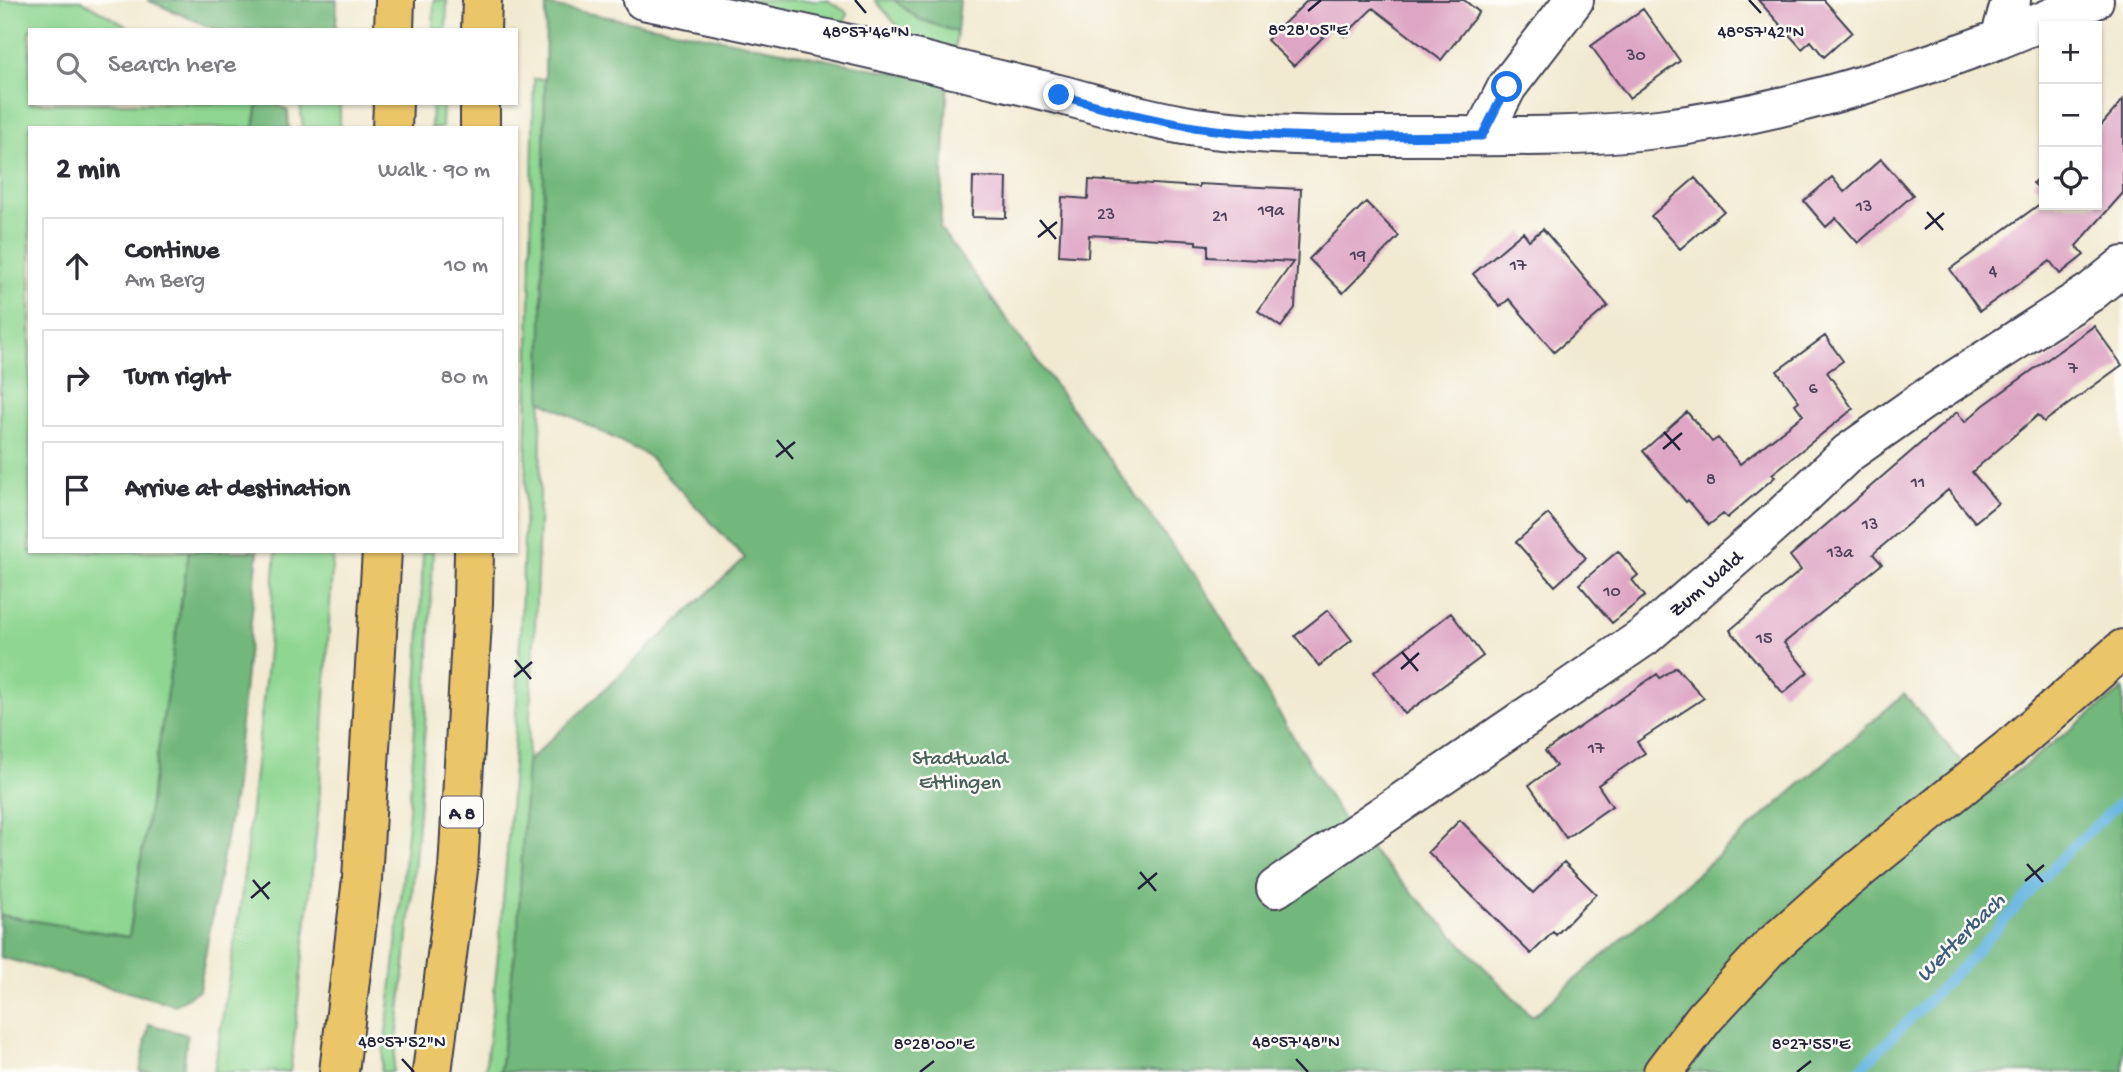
<!DOCTYPE html>
<meta charset="utf-8">
<style>
body{margin:0;font-family:"Gochi Hand",sans-serif;background:#f2f2f3;color:#2b2b33}
.controls{position:absolute;right:21px;top:21px;display:grid;overflow:hidden;border-radius:0px;box-shadow:0 2px 5px #0004}
.controls button{width:63px;height:63px;display:grid;place-items:center;padding:0;border:0;border-bottom:2px solid #e1e1e2;background:#fff;color:#2b2b33;font:35px sans-serif}
.stop{position:absolute;width:21px;height:21px;margin:-16px;border:5px solid #1a73e8;border-radius:50%;background:#fff}
.stop.end{background:#1a73e8;border-color:#fff;box-shadow:0 2px 7px #0008}
.list{margin:0;padding:0;list-style:none}
h2{display:flex;justify-content:space-between;align-items:center;height:91px;margin:0;padding:0 28px;font-size:30px}
h2 small{font-size:23px;font-weight:400;color:#7c7c81}
.list li{display:grid;grid-template-columns:46px 1fr auto;gap:21px;align-items:center;box-sizing:border-box;height:98px;margin:0 14px 14px;padding:0 14px;border:2px solid #e1e1e2;border-radius:0px}
.list b{display:block;font-size:26px;white-space:nowrap}
.list p{margin:0;font-size:23px;white-space:nowrap;color:#7c7c81}
.list em{font-size:23px;font-style:normal;color:#7c7c81}
.icon{flex:none;width:38px;height:38px;fill:none;stroke:currentColor;stroke-width:2;stroke-linecap:round;stroke-linejoin:round}
.map{position:relative;flex:none;width:2123px;height:1072px;overflow:hidden}
.search{position:absolute;background:#fff;box-shadow:0 2px 5px #0004;left:28px;top:28px;width:490px;height:77px;display:flex;align-items:center;gap:18px;box-sizing:border-box;padding:0 24px;border-radius:0px;color:#7c7c81;font-size:26px}
.panel{position:absolute;background:#fff;box-shadow:0 2px 5px #0004;left:28px;top:126px;width:490px;height:427px;border-radius:0px}
.map>svg:first-child{display:block}
.green{fill:#8ed691;stroke:#587c66;stroke-width:2}
.forest{fill:#72b77b;stroke:#4a6c5b;stroke-width:2}
.lines{fill:none;stroke-linecap:round;stroke-linejoin:round}
.stream{stroke:#65b4e0;stroke-width:10}
.building{fill:#dea5c4}
.minor-casing{stroke:#414051;stroke-width:42}
.major-casing{stroke:#414051;stroke-width:42}
.highway-casing{stroke:#414051;stroke-width:42}
.minor{stroke:#fff;stroke-width:38}
.major{stroke:#ebc669;stroke-width:38}
.highway{stroke:#ebc669;stroke-width:38}
.route{stroke:#1a73e8;stroke-width:9}
.ticks{fill:none;stroke:#22223b;stroke-width:2.5}
.labels{text-anchor:middle;stroke-width:5;stroke-linejoin:round;paint-order:stroke}
.number-label{font-size:18px;fill:#51435d}
.shield{fill:#fdfcf7;stroke:#646373;stroke-width:2}
.shield-label{font-size:19px;font-weight:bold;fill:#22223b}
.street-label{font-size:21px;fill:#22223b;stroke:#fdfcf7}
.park-label{font-size:21px;fill:#486159;stroke:#fdfcf7}
.water-label{font-size:23px;font-style:italic;fill:#3d5c7d;stroke:#fdfcf7}
.ticks-label{font-size:18px;text-anchor:middle;fill:#22223b;stroke:#fdfcf7;stroke-width:5;stroke-linejoin:round;paint-order:stroke}
</style>
<div class="map">
<svg width="2123" height="1072" viewBox="0 0 2123 1072">
<rect width="100%" height="100%" fill="#fdfcf7"/>
<filter id="ink" filterUnits="userSpaceOnUse"><feTurbulence type="fractalNoise" baseFrequency=".0143" numOctaves="2"/><feDisplacementMap in="SourceGraphic" scale="14" xChannelSelector="R" yChannelSelector="G"/><feConvolveMatrix kernelMatrix="1 2 1 2 8 2 1 2 1" color-interpolation-filters="sRGB"/></filter>
<filter id="wash" filterUnits="userSpaceOnUse"><feTurbulence type="fractalNoise" baseFrequency=".00686" numOctaves="4" result="noise"/><feDisplacementMap in="SourceGraphic" scale="28" xChannelSelector="R" yChannelSelector="G"/><feGaussianBlur stdDeviation="1.57" result="paint"/><feColorMatrix in="noise" values="0 0 0 0 0 0 0 0 0 0 0 0 0 0 0 0 0 1.4 0 .05"/><feComposite in="paint" operator="in"/></filter>
<g filter="url(#wash)">
<rect width="100%" height="100%" fill="#f1e9d0"/>
<path class="green" d="M 0,0 L 81,0 L 133,30 L 30,30 L 30,103 L 258,103 L 254,128 L 30,128 L 30,551 L 189,551 L 129,938 L 0,915 Z
M 434,0 L 447,0 L 446,30 L 433,30 Z
M 710,0 L 827,0 L 845,11 L 848,15 L 842,24 Z
M 875,0 L 894,0 L 919,19 L 957,32 L 955,51 L 907,37 Z
M 534,79 L 545,79 L 540,496 L 535,626 L 518,926 L 500,1072 L 485,1072 C 526,742 528,411 534,79 Z
M 300,103 L 340,103 L 340,128 L 303,128 Z
M 432,103 L 443,103 L 442,128 L 431,128 Z
M 276,551 L 333,551 L 319,806 L 293,1049 L 290,1072 L 214,1072 L 241,900 L 266,673 Z
M 423,551 L 433,551 C 428,726 414,899 393,1072 L 381,1072 C 404,899 418,725 423,551 Z"/>
<path class="forest" d="M 147,0 L 337,0 L 336,30 L 217,30 Z
M 894,0 L 960,0 L 957,32 L 919,19 Z
M 546,5 L 948,83 L 940,228 L 1209,596 L 1345,823 L 1532,1017 L 1904,694 L 1988,793 L 2123,689 L 2123,1072 L 500,1072 L 518,926 L 527,762 L 745,558 L 647,455 L 541,401 Z
M 258,103 L 275,103 L 288,111 L 289,128 L 254,128 Z
M 189,551 L 258,551 L 234,794 L 199,990 L 175,1005 L 0,957 L 0,915 L 129,937 Z
M 149,1024 L 187,1035 L 183,1072 L 140,1072 Z"/>
<g class="lines">
<path class="stream" d="M 1853,1072 L 1861,1068 L 1964,965 L 2066,853 L 2123,800"/>
</g>
<g id="blocks">
<path class="building" d="M 1308,0 L 1464,0 L 1479,12 L 1441,60 L 1373,8 L 1344,36 L 1334,26 L 1294,66 L 1267,40 Z
M 1758,0 L 1824,0 L 1852,32 L 1824,57 L 1811,41 L 1802,49 Z
M 1643,9 L 1680,61 L 1629,98 L 1591,46 Z
M 2123,100 L 2123,193 L 2076,246 L 2084,255 L 2060,274 L 2050,261 L 1980,311 L 1950,269 L 2044,201 L 2044,205 L 2097,205 L 2097,130 Z
M 1881,159 L 1913,195 L 1858,243 L 1836,218 L 1826,227 L 1804,201 L 1832,177 L 1844,192 Z
M 2044,171 L 2044,193 L 2033,183 Z
M 973,177 L 1007,178 L 1006,218 L 972,217 Z
M 1695,178 L 1724,211 L 1680,249 L 1651,216 Z
M 1089,180 L 1199,187 L 1199,184 L 1301,189 L 1295,308 L 1281,327 L 1258,311 L 1293,262 L 1208,257 L 1208,245 L 1196,244 L 1196,241 L 1089,235 L 1088,257 L 1059,255 L 1062,197 L 1088,199 Z
M 1366,202 L 1399,236 L 1343,293 L 1309,259 Z
M 1543,229 L 1608,306 L 1554,352 L 1509,299 L 1500,307 L 1473,274 L 1523,232 L 1529,240 Z
M 2094,326 L 2122,365 L 2044,422 L 2038,415 L 1972,472 L 1998,503 L 1975,522 L 1948,490 L 1873,554 L 1882,564 L 1784,643 L 1808,672 L 1783,693 L 1730,630 L 1801,570 L 1790,556 L 1957,412 L 1965,422 L 1984,405 Z
M 1825,336 L 1843,361 L 1827,372 L 1853,409 L 1772,474 L 1775,477 L 1727,518 L 1723,514 L 1709,525 L 1688,500 L 1686,502 L 1643,451 L 1687,412 L 1712,442 L 1718,438 L 1740,464 L 1803,415 L 1795,404 L 1799,401 L 1777,371 Z
M 1548,514 L 1586,558 L 1555,586 L 1516,542 Z
M 1618,551 L 1638,575 L 1632,580 L 1645,596 L 1612,623 L 1579,584 Z
M 1328,610 L 1352,640 L 1319,666 L 1295,636 Z
M 1451,613 L 1483,656 L 1405,714 L 1374,672 Z
M 1676,667 L 1704,698 L 1637,742 L 1645,753 L 1598,785 L 1612,806 L 1566,838 L 1529,785 L 1556,766 L 1545,751 L 1657,674 L 1660,678 Z
M 1460,820 L 1533,893 L 1564,862 L 1596,894 L 1556,935 L 1553,932 L 1531,954 L 1428,852 Z"/>
</g>
</g>
<g filter="url(#ink)">
<use href="#blocks" fill-opacity="0" stroke="#414051" stroke-width="2"/>
<g class="lines">
<g class="minor-casing">
<path id="minor" d="M 643,0 C 743,21 843,41 942,66 C 980,76 1019,84 1058,94 C 1104,106 1149,120 1196,127 C 1267,137 1340,136 1412,136 C 1494,136 1577,138 1658,129 C 1775,115 1888,80 1997,40 C 2030,27 2062,13 2094,0
M 2000,39 L 2011,0
M 1482,136 L 1507,87 L 1574,0
M 1276,888 L 1644,637 L 1781,517 L 1848,453 L 1922,401 L 2091,292 L 2123,266"/>
</g>
<g class="major-casing">
<path id="major" d="M 1663,1072 L 1705,1017 L 1768,949 L 1840,885 L 2012,746 L 2123,649"/>
</g>
<g class="highway-casing">
<path id="highway" d="M 394,30 L 395,0
M 481,30 L 482,0
M 392,128 L 393,103
M 480,128 L 480,103
M 339,1072 L 362,879 L 382,551
M 432,1072 L 458,870 L 473,603 L 474,551"/>
</g>
<use href="#minor" class="minor"/>
<use href="#major" class="major"/>
<use href="#highway" class="highway"/>
</g>
</g>
<g class="lines" filter="url(#ink)">
<path class="route" d="M 1059,95 C 1104,108 1148,119 1194,127 C 1286,142 1389,136 1482,136 L 1507,87"/>
</g>
<path class="ticks" d="M 855,0 L 866,13M 1749,0 L 1761,13M 1308,11 L 1321,0M 1927,212 L 1943,230M 1040,220 L 1056,239M 1925,229 L 1944,213M 1038,237 L 1057,222M 1664,432 L 1680,450M 777,440 L 793,459M 1663,449 L 1682,433M 776,457 L 795,442M 1402,652 L 1418,671M 515,660 L 531,679M 1401,669 L 1419,653M 514,677 L 532,662M 2027,864 L 2043,882M 1140,872 L 1156,891M 253,880 L 269,899M 2025,881 L 2044,865M 1138,889 L 1157,873M 251,898 L 270,882M 402,1059 L 414,1072M 1296,1059 L 1308,1072M 920,1072 L 934,1061M 1797,1072 L 1811,1061"/>
<g class="labels">
<g class="number-label">
<text x="1636" y="60">30</text>
<text x="1864" y="211">13</text>
<text x="1271" y="215">19a</text>
<text x="1106" y="219">23</text>
<text x="1220" y="221">21</text>
<text x="1358" y="260">19</text>
<text x="1518" y="270">17</text>
<text x="1993" y="276">4</text>
<text x="2073" y="373">7</text>
<text x="1813" y="393">6</text>
<text x="1711" y="484">8</text>
<text x="1918" y="487">11</text>
<text x="1870" y="529">13</text>
<text x="1840" y="557">13a</text>
<text x="1612" y="596">10</text>
<text x="1764" y="643">15</text>
<text x="1596" y="753">17</text>
</g>
<rect class="shield" x="441" y="796.5" width="42" height="31" rx="5"/>
<g class="shield-label">
<text x="462" y="819">A 8</text>
</g>
<g class="street-label">
<text transform="translate(1705 583) rotate(-41)" y="7">Zum Wald</text>
</g>
<g class="park-label">
<text x="960" y="764">Stadtwald<tspan x="960" dy="24">Ettlingen</tspan></text>
</g>
<g class="water-label">
<text transform="translate(1959 936) rotate(-45)" y="8">Wetterbach</text>
</g>
</g>
<g class="ticks-label">
<text x="1308" y="35">8°28'05"E</text>
<text x="866" y="37">48°57'46"N</text>
<text x="1761" y="37">48°57'42"N</text>
<text x="402" y="1047">48°57'52"N</text>
<text x="1296" y="1047">48°57'48"N</text>
<text x="934" y="1049">8°28'00"E</text>
<text x="1811" y="1049">8°27'55"E</text>
</g>
</svg>
<div class="controls">
<button>+</button>
<button>−</button>
<button><svg class="icon" aria-label="locate" viewBox="0 0 24 24"><circle cx="12" cy="12" r="6"/><path d="M12 2v4M12 18v4M2 12h4M18 12h4"/></svg></button>
</div>
<div class="stop" style="left:1507px;top:87px"></div>
<div class="stop end" style="left:1059px;top:95px"></div>
<div class="search"><svg class="icon" aria-label="search" viewBox="0 0 24 24"><circle cx="10" cy="10" r="6"/><path d="M15 15l6 6"/></svg>Search here</div>
<section class="panel">
<h2>2 min<small>Walk · 90 m</small></h2>
<ul class="list">
<li><svg class="icon" aria-label="ahead" viewBox="0 0 24 24"><path d="M12 20V5M6 11l6-6 6 6"/></svg><div><b>Continue</b><p>Am Berg</p></div><em>10 m</em></li>
<li><svg class="icon" aria-label="right" viewBox="0 0 24 24"><path d="M7 20v-9h11M14 6l5 5-5 5"/></svg><div><b>Turn right</b></div><em>80 m</em></li>
<li><svg class="icon" aria-label="arrive" viewBox="0 0 24 24"><path d="M6 21V4h12l-3 4 3 4H6"/></svg><div><b>Arrive at destination</b></div></li>
</ul>
</section>
</div>
